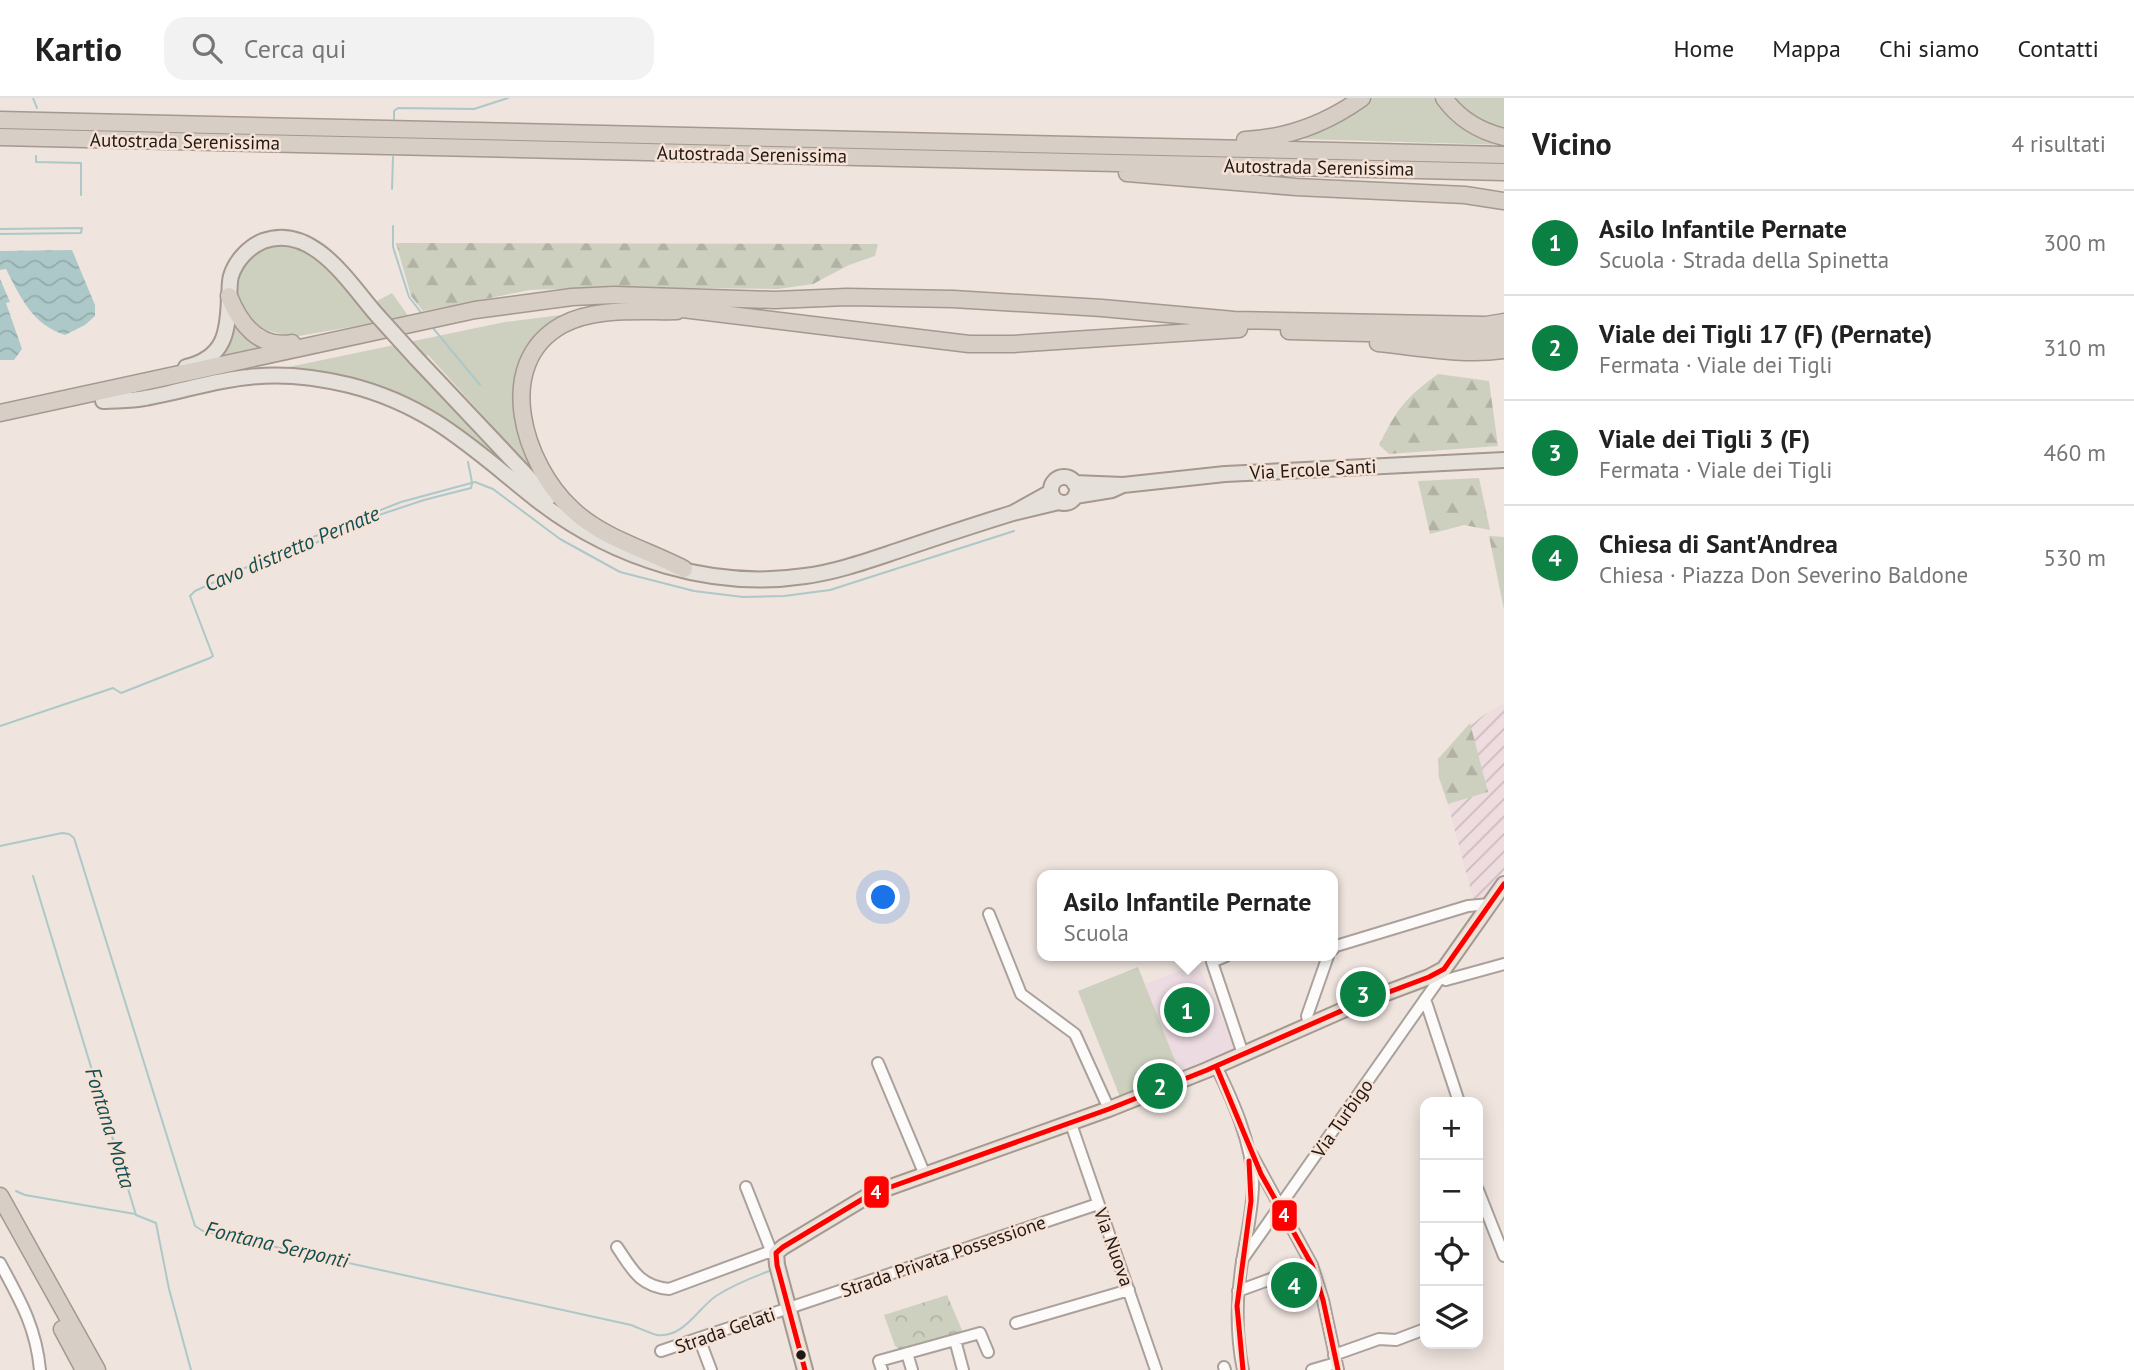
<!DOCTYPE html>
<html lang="it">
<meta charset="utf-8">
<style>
body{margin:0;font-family:"PT Sans",sans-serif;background:#f2f2f2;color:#222}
.controls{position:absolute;right:21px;bottom:21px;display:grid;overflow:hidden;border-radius:14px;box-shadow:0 4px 18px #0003}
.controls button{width:63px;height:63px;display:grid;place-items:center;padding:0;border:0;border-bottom:2px solid #e0e0e0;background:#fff;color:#222;font:35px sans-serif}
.you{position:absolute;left:884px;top:800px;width:24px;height:24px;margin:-18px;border:5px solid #fff;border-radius:50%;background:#1a73e8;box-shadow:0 0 0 10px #1a73e833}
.badge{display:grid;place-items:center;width:46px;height:46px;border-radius:50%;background:#0b8043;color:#fff;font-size:23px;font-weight:700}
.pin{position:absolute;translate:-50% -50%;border:4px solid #fff;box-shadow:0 2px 7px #0006}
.popup{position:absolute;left:1037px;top:772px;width:301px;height:91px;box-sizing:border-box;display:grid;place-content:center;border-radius:14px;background:#fff;filter:drop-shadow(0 2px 5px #0005);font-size:23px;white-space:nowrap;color:#767676}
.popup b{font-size:26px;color:#222}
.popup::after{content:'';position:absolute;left:50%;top:100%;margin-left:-14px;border:14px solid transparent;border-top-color:#fff}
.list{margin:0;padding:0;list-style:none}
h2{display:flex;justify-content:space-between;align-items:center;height:91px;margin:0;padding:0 28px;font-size:30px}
h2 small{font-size:23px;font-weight:400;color:#767676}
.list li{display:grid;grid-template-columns:46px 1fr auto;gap:21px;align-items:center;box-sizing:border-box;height:105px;padding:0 28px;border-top:2px solid #e0e0e0}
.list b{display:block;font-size:26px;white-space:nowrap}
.list p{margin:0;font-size:23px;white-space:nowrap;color:#767676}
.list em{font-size:23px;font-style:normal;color:#767676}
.icon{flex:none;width:38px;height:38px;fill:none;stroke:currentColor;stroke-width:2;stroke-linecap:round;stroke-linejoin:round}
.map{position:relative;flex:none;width:1504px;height:1272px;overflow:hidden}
header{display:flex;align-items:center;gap:42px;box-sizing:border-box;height:98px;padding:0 35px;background:#fff;border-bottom:2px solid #e0e0e0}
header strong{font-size:33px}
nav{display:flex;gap:38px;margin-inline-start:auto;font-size:24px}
.search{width:490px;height:63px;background:#f2f2f2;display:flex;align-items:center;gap:18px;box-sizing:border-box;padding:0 24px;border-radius:21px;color:#767676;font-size:26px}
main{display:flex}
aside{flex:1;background:#fff}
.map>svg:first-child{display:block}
.industrial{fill:url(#industrial-furrows)}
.education{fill:#ecdce2}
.green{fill:#ced0bf}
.forest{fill:url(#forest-firs)}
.park{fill:url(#park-crowns)}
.water{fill:url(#water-waves)}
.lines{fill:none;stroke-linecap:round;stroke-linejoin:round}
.stream{stroke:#adc8c8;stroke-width:2}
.minor-casing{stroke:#aaa19c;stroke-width:14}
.major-casing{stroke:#a5988e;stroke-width:18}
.highway-casing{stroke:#a5988e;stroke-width:19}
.minor{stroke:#fdfbfa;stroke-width:10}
.major{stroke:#e6e0db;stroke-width:14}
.highway{stroke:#d7cec6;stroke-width:16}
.major-bridge-casing{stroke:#a5988e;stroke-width:18;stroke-linecap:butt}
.major-bridge{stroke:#e6e0db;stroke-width:14}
.bus-1-casing{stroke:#f7e2d6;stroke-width:10}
.bus-1{stroke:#f00;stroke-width:5}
.bus-dot{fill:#201915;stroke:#f7e2d6;stroke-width:2.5}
.labels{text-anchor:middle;stroke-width:5;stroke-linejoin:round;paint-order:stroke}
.street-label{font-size:19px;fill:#201915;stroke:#f7e2d6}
.water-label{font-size:21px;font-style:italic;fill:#115054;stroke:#f7e2d6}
.line-badge{stroke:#f7e2d6;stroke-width:2.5}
.badge-label{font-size:19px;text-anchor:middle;font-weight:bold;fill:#fff}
</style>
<header>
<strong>Kartio</strong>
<div class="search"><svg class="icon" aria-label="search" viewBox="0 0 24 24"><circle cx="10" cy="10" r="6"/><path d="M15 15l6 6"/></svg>Cerca qui</div>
<nav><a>Home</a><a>Mappa</a><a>Chi siamo</a><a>Contatti</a></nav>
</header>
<main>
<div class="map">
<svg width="1504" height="1272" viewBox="0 0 1504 1272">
<defs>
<pattern id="industrial-furrows" width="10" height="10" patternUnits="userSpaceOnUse" patternTransform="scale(1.75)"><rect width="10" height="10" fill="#eedcdf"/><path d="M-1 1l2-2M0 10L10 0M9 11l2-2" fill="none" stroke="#ccbcbe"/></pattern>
<pattern id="forest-firs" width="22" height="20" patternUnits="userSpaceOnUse" patternTransform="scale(1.75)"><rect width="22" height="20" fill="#ced0bf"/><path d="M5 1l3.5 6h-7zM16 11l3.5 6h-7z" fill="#b1b2a3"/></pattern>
<pattern id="park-crowns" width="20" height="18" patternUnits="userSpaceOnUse" patternTransform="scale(1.75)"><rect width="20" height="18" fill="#ced0bf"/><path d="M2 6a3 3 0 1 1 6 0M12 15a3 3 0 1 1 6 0" fill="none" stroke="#b1b2a3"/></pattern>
<pattern id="water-waves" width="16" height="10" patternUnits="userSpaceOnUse" patternTransform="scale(1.75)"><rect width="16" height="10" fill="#adc8c8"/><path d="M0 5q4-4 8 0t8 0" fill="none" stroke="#95abab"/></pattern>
</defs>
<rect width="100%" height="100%" fill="#efe4de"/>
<path class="industrial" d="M 1504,605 L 1504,772 L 1486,799 L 1474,804 L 1448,706 L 1488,694 L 1470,628 L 1485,616 Z"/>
<path class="education" d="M 1198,866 L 1236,951 L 1180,975 L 1145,886 Z"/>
<path class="green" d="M 1372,0 L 1504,0 L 1504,47 L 1300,41 L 1354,15 Z
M 289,146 L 317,157 L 362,211 L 392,195 L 409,219 L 293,239 L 258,230 L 243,220 L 236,196 L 237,182 L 248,160 L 258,153 L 267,148 Z
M 569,216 L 537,235 L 523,258 L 515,289 L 549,391 L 428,257 L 414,267 L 511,371 L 460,331 L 397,297 L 279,271 L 505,224 Z
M 233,219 L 269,249 L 213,261 Z
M 1138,869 L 1180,975 L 1120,999 L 1078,893 Z"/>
<path class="forest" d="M 396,145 L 878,146 L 875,158 L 849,167 L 813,186 L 778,191 L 607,189 L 530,192 L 423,213 L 411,198 Z
M 1438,276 L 1489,283 L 1498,348 L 1389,356 L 1379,347 C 1398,310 1404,301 1438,276 Z
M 1479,380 L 1490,432 L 1464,427 L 1430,436 L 1418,383 Z
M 1489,438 L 1504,439 L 1504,512 Z
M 1470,625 L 1488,694 L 1448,706 L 1439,680 L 1438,661 Z"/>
<path class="park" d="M 947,1197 L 965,1239 L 907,1255 L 895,1248 L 884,1217 Z"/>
<path class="water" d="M 72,152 L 95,207 L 95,218 L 85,227 L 65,237 C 32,226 21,200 6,171 L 0,172 L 0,153 Z
M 0,181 L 10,204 L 6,205 L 22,251 L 14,262 L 0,262 Z"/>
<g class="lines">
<path class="stream" d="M 33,0 L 37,10
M 394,21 L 394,13 L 398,10 L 474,11 L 508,0
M 36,58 L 36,64 L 81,65 L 81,97
M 392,91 L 393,59
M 393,128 L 393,149 L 409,199 L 423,217
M 0,131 L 81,130
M 0,136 L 81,135 L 82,130
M 433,230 L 480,287
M 468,364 L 472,384
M 266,467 L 373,419 L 424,402 L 471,390 L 472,386
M 0,628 L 113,590 L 121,595 L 210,560 L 213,558 L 211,553 L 190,498 L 195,493 L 308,441 L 401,404 L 475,384 L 493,391 L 560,441 L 620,474 L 694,493 L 743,499 L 784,498 L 830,492 L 1014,433
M 0,748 L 62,735 L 69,736 L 74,740 L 195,1128 L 203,1133 L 631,1227 C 639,1230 649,1235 657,1237 C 684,1240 697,1211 716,1198 C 733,1187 753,1179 772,1172
M 33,778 L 136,1117 L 156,1125 L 169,1191 L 191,1272
M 16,1093 L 25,1097 L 135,1116"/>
<g class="minor-casing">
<path id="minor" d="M 989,816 L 1021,896 L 1075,936 L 1109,1011
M 1332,852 L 1336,848 L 1468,808 L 1490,806
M 1226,858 L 1212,864 L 1243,956
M 1440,880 L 1446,882 L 1504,866
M 1425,901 L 1459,1004
M 1309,927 L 1307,918 L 1328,858
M 878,965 L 925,1077
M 1216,968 C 1233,1003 1252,1045 1253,1085 C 1253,1114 1245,1142 1241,1171 C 1236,1206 1236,1237 1243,1272
M 1071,1026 L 1156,1272
M 1252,1057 L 1312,1167 L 1323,1202 L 1338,1272
M 746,1089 L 770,1150 L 776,1155
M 1478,1092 L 1504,1158
M 617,1149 C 632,1171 639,1188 669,1191 L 766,1155 L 776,1155
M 1242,1162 L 1440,880 L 1444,871
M 0,1165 C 20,1202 36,1229 40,1272
M 1238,1193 L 1290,1174
M 1016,1225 L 1129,1192
M 699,1240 L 711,1272
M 955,1242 L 963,1272
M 661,1253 L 1098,1106
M 907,1255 L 912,1272
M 1334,1257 L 1379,1241 L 1396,1242 L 1425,1231
M 1224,1269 L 1225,1272
M 882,1272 L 879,1263 L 980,1235 L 988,1254
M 1312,1272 L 1336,1265"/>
</g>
<g class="major-casing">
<path id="major" d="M 415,259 L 548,400
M 186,269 C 225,260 228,234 229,199 C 230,192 229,185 231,178 C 236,162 249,149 263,143 C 313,125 349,185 377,217
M 103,303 C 117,302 131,303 145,300 C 180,294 214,282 249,279 C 282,275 316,279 349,287 C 433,308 476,354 541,405 C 615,461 712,492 805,478 C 836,474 867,463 897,453 C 935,440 974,427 1013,415
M1051 392a13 13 0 1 1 26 0a13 13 0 1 1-26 0Z
M 1074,385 L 1123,387 L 1112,392 L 1075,398
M 1123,387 L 1225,376 L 1504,362
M 1051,394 L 1013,415 L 1059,404
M 805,1272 L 777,1167 L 776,1155 L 783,1149 L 871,1096 L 1109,1011 L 1207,972 L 1357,906 L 1429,879 L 1444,871 L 1504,786"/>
</g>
<g class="highway-casing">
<path id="highway" d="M 1444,0 C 1459,21 1479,33 1504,39
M 0,22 L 1504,57
M 0,39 L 1504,74
M 1245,42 C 1289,40 1327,25 1362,0
M 1127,75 L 1296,89 L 1465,97 L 1504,103
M 229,198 C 240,226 259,251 292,245
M 666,209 L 969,246 L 1013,246 L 1239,231
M 677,213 C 640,214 595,209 562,227 C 492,266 524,367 572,411 C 602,440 648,452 684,471
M 1289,233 L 1405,236
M 1396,235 L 1485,241 L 1504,238
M 1378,245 C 1419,249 1463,258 1504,252
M 0,315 L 475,212 L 572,199 L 614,197 L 775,202 L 847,199 L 953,201 L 1102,210 L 1234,222 L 1486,227 L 1504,224
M 0,1098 L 97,1272
M 62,1231 L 84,1272"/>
</g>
<use href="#minor" class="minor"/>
<use href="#major" class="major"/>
<use href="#highway" class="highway"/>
<g class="major-bridge-casing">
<path id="major-bridge" d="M 377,217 L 415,259"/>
</g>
<use href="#major-bridge" class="major-bridge"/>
<g class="bus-1-casing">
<path id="bus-1" d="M 1216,968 L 1261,1076 L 1312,1167 L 1323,1202 L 1338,1272
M 805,1272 L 777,1167 L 776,1155 L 783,1149 L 871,1096 L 1109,1011 L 1207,972 L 1357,906 L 1429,879 L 1444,871 L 1504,786
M 1243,1272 L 1237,1208 L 1251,1103 L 1249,1063"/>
</g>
<use href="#bus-1" class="bus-1"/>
</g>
<circle class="bus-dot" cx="801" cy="1257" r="6"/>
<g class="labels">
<g class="street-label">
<text transform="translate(185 43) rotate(1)" y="7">Autostrada Serenissima</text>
<text transform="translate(752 56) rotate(1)" y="7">Autostrada Serenissima</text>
<text transform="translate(1319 69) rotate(1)" y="7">Autostrada Serenissima</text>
<text transform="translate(1313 371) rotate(-3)" y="7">Via Ercole Santi</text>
<text transform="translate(1342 1020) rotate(-55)" y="7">Via Turbigo</text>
<text transform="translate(1114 1149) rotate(70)" y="7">Via Nuova</text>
<text transform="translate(943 1158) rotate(-19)" y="7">Strada Privata Possessione</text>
<text transform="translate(725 1232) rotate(-19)" y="7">Strada Gelati</text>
</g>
<g class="water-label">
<text transform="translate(292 451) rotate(-23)" y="7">Cavo distretto Pernate</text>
<text transform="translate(110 1030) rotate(73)" y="7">Fontana Motta</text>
<text transform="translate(277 1147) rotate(13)" y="7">Fontana Serponti</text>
</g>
</g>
<g class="line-badge">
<rect x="863" y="1077" width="27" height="34" rx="7" fill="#f00"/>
<rect x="1271" y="1101" width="27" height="33" rx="7" fill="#f00"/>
</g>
<g class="badge-label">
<text x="876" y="1101">4</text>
<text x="1284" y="1124">4</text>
</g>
</svg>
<div class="controls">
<button>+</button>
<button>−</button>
<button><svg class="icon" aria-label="locate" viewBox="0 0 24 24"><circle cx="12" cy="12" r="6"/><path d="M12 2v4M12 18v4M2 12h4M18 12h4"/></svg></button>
<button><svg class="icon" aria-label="layers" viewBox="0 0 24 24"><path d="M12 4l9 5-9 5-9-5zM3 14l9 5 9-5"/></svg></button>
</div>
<div class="you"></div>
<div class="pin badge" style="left:1187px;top:912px">1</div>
<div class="popup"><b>Asilo Infantile Pernate</b>Scuola</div>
<div class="pin badge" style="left:1160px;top:988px">2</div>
<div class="pin badge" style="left:1363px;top:896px">3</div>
<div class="pin badge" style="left:1294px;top:1187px">4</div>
</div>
<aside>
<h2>Vicino<small>4 risultati</small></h2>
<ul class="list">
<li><span class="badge">1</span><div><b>Asilo Infantile Pernate</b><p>Scuola · Strada della Spinetta</p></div><em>300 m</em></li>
<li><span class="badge">2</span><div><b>Viale dei Tigli 17 (F) (Pernate)</b><p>Fermata · Viale dei Tigli</p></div><em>310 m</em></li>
<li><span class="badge">3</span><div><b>Viale dei Tigli 3 (F)</b><p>Fermata · Viale dei Tigli</p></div><em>460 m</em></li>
<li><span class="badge">4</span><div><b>Chiesa di Sant'Andrea</b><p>Chiesa · Piazza Don Severino Baldone</p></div><em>530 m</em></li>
</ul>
</aside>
</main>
